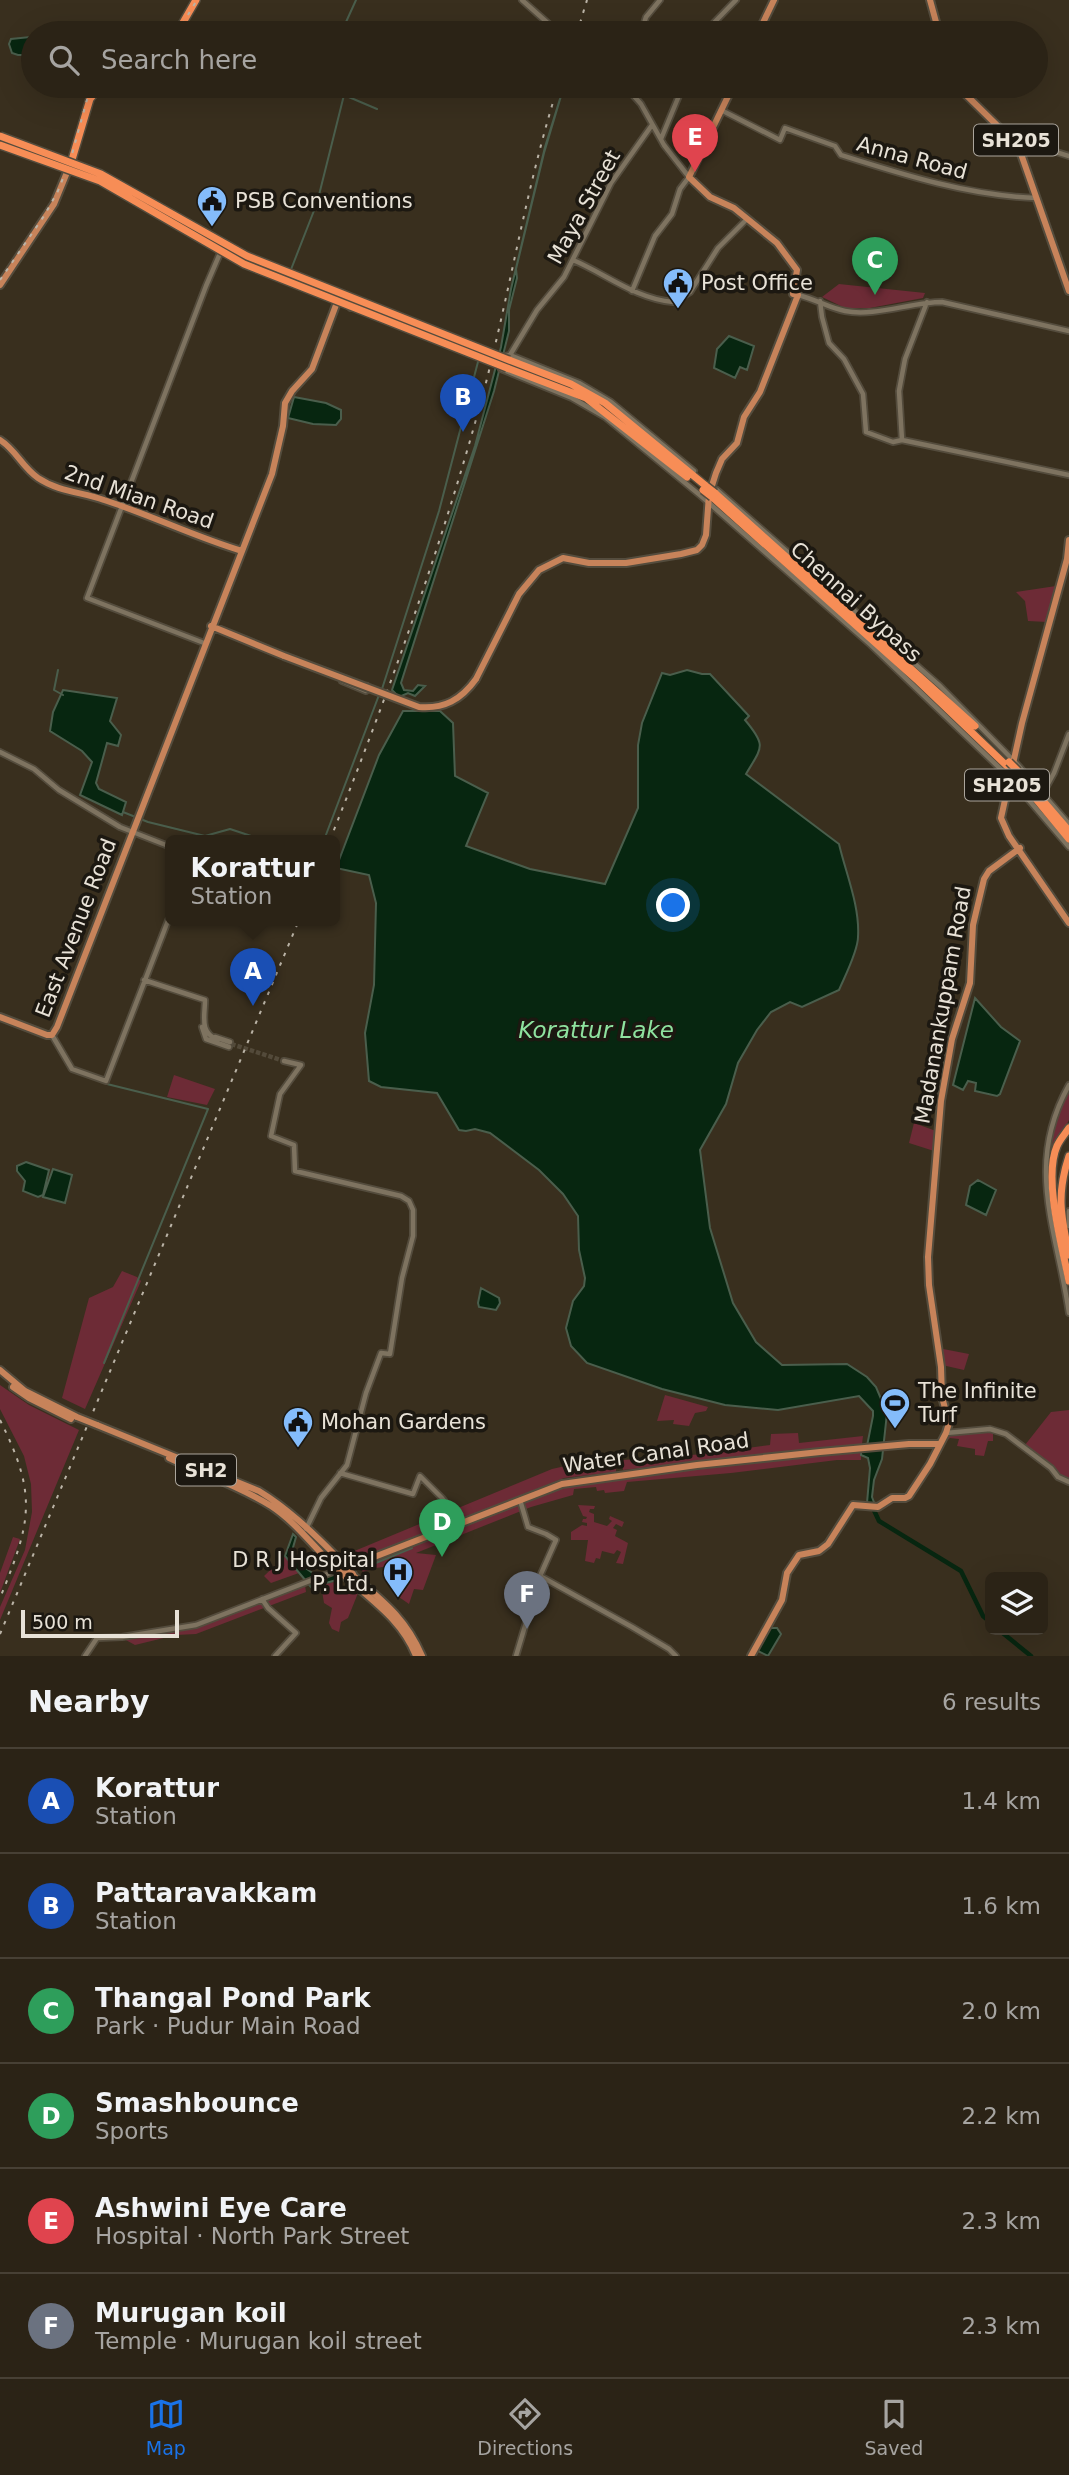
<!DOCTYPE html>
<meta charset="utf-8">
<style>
body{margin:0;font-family:"DejaVu Sans",sans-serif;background:#372f23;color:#f1f3f6}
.controls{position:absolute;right:21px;bottom:21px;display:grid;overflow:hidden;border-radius:10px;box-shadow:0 7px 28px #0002}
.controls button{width:63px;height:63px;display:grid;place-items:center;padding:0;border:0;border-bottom:2px solid #474035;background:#2b2316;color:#f1f3f6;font:35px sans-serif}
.scale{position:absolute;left:21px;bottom:18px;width:158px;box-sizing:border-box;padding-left:7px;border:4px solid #e8e2d7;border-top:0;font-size:19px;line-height:24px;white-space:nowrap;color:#e8e2d7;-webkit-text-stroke:5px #1c1811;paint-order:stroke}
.you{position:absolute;left:674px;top:906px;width:24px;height:24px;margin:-18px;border:5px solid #fff;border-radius:50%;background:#1a73e8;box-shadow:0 0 0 10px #1a73e833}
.badge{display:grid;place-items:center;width:46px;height:46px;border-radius:50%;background:#1a73e8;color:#fff;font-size:23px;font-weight:700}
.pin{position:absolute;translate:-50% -58px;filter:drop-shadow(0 2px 4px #0008)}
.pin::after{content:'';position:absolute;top:37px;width:24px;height:21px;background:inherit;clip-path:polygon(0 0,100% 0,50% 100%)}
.popup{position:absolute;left:165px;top:835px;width:175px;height:91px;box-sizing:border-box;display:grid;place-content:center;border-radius:10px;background:#2b2316;filter:drop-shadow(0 2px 5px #0005);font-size:23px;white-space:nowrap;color:#a6a4a1}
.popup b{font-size:26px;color:#f1f3f6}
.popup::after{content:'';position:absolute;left:50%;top:100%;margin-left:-14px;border:14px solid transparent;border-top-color:#2b2316}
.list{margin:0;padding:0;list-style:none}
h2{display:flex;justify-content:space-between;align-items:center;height:91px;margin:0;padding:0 28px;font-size:30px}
h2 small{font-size:23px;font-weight:400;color:#a6a4a1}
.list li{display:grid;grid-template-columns:46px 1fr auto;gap:21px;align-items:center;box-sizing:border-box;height:105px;padding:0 28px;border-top:2px solid #474035}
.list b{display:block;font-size:26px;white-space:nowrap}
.list p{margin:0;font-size:23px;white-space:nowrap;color:#a6a4a1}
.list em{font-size:23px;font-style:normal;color:#a6a4a1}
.icon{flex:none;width:38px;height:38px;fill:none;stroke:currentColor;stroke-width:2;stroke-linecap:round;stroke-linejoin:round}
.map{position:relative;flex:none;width:1069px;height:1656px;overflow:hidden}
.search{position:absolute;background:#2b2316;box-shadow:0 7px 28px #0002;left:21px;right:21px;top:21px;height:77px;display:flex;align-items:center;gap:18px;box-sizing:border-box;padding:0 24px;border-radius:38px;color:#a6a4a1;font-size:26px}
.sheet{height:721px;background:#2b2316}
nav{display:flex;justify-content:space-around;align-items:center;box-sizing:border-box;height:98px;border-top:2px solid #474035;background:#2b2316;font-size:19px;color:#a6a4a1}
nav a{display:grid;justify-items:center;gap:4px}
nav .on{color:#1a73e8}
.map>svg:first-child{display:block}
.green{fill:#6d2b36}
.water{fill:#072610;stroke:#4a5e4c;stroke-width:2}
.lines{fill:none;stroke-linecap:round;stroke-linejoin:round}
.stream{stroke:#4a5e4c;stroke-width:2}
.river{stroke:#072610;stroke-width:4.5}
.minor-tunnel{stroke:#534a3a;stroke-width:4.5;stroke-dasharray:4.5 2;stroke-linecap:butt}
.minor-casing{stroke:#544c3d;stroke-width:8}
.major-casing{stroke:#544c3d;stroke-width:10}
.highway-casing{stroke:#544c3d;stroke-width:10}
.minor{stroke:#7e7360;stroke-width:4.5}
.major{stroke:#c7835a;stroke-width:6}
.highway{stroke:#f78d56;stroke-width:7}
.rail{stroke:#bbb4a7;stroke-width:2;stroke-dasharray:3.5 7;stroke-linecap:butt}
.major-bridge-casing{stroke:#544c3d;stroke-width:10;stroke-linecap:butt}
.highway-bridge-casing{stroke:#544c3d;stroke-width:10;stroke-linecap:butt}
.major-bridge{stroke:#c7835a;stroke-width:6}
.highway-bridge{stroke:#f78d56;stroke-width:7}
.labels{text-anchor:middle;stroke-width:7;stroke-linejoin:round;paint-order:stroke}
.shield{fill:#1c1811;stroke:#aba59c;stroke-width:2}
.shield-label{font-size:19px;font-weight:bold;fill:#e8e2d7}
.street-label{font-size:21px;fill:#e8e2d7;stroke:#1c1811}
.poi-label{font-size:21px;fill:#e8e2d7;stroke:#1c1811;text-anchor:start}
.water-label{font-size:23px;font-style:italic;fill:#8ee29f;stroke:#1c1811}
</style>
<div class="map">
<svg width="1069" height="1656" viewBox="0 0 1069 1656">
<rect width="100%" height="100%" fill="#392f1e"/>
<path class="green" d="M 839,284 L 925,293 L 923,298 L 870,308 L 845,308 L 822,297 Z
M 1056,586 L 1047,622 L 1028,621 L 1025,601 L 1016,592 Z
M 174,1075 L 215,1089 L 207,1105 L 167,1097 Z
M 1069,1088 L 1069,1120 L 1055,1146 L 1047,1187 C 1049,1145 1049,1126 1069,1088 Z
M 914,1123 L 936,1131 L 934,1151 L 909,1143 Z
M 122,1271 L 137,1277 L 141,1281 L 85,1409 L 62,1398 L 89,1298 L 113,1287 Z
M 938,1348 L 969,1354 L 964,1370 L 942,1365 Z
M 0,1385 L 29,1405 L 79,1430 L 0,1620 L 0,1607 L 25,1550 L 32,1512 L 31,1484 L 24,1456 L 0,1409 Z
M 665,1395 L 708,1407 L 706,1411 L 695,1413 L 689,1426 L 673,1424 L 674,1420 L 657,1421 Z
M 1069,1410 L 1069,1480 L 1060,1476 L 1053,1465 L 1025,1445 L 1051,1412 Z
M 988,1431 L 993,1434 L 993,1441 L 988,1441 L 984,1456 L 975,1455 L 975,1449 L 957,1446 L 959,1439 L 950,1438 L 943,1444 L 948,1435 Z
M 798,1433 L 799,1443 L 863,1436 L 862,1444 L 623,1470 L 623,1460 L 704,1454 L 770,1445 L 771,1434 Z
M 861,1451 L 861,1460 L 837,1460 L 731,1473 L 627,1482 L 624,1491 L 605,1493 L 604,1490 L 597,1491 L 596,1487 L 574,1489 L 573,1495 L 531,1507 L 416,1553 L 436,1555 L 423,1590 L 414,1589 L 409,1604 L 396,1595 L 401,1571 C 386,1564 378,1567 363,1572 L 359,1565 L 562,1485 Z
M 616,1460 L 616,1472 L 564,1478 L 348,1564 L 342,1560 L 352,1552 L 552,1469 L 574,1464 Z
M 578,1505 L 595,1506 L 594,1509 L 590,1509 L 589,1512 L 594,1514 L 594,1522 L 607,1526 L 612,1521 L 609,1519 L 610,1516 L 624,1522 L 622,1527 L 616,1524 L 613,1528 L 617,1530 L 615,1536 L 628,1543 L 623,1564 L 616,1563 L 621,1552 L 617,1550 L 614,1554 L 602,1551 L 600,1559 L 596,1558 L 594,1563 L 585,1561 L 588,1540 L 571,1540 L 571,1532 L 582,1525 L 587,1526 L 587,1523 L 582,1522 L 583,1519 L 586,1519 L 587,1517 L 583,1516 Z
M 13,1537 L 20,1539 L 0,1593 L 0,1573 Z
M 285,1556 L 299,1573 L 271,1583 L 264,1576 Z
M 338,1581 L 336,1586 C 344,1596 349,1592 358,1593 L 348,1618 L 341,1622 L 339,1632 L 332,1629 L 329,1623 L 332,1608 L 324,1603 L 321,1585 Z
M 305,1585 L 306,1592 L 196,1634 L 176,1635 L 135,1645 L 124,1639 L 198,1626 Z"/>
<path class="water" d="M 30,37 L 32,55 L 18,55 L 12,53 L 9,44 L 11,39 Z
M 564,86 L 544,153 L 516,269 L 517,278 L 509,310 L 509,331 L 494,391 L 401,683 L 404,690 L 413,691 L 418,685 L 425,686 L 415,696 L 408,693 L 399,697 L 392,690 L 475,446 L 501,347 L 511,289 L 545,147 Z
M 729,336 L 754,346 L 747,370 L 740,367 L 735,378 L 714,368 L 717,349 Z
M 294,397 L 326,403 L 341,410 L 341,419 L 336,425 L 313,424 L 288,418 Z
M 687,670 L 702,674 L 710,674 L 749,716 L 745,720 C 767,746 762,747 746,774 L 839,844 C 846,874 860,906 858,937 C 858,951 845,976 839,990 L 802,1007 L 790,1002 L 771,1012 L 757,1030 L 738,1063 L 726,1104 L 700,1150 L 710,1228 L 733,1303 L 756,1342 L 782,1365 L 847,1364 L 867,1377 L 876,1387 L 887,1413 L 882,1459 L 874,1480 L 872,1497 L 875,1505 L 867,1503 L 870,1468 L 868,1458 L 861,1455 L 861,1452 L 866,1451 L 873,1416 L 873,1411 L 859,1396 L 778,1410 L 725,1405 L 662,1389 L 587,1363 L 571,1346 L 566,1328 L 573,1301 L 584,1286 L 585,1278 L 579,1250 L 578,1216 L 563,1194 L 539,1170 L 490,1133 L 475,1129 L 466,1131 L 459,1130 L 437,1093 L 381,1087 L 369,1081 L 365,1033 L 374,985 L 376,903 L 369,875 L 336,868 L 379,755 L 403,711 L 440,711 L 453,723 L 455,776 L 488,793 L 466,846 L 530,869 L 605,884 L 638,808 L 638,745 L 642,723 L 662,673 L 670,675 Z
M 63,690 L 117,698 L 110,721 L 121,735 L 118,746 L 107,743 L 96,783 L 99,789 L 126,802 L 122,815 L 80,795 L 92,762 L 82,751 L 50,731 L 53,712 Z
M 975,998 L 1001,1027 L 1020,1041 L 1000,1094 L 997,1096 L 975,1091 L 976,1083 L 968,1081 L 963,1090 L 953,1085 Z
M 26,1162 L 49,1170 L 43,1195 L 38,1197 L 23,1191 L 25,1181 L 17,1171 L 17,1166 Z
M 53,1169 L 72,1175 L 65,1203 L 43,1197 Z
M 978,1180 L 996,1190 L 986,1215 L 966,1205 L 970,1186 Z
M 481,1288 L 499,1298 L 500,1303 L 496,1310 L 479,1307 L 478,1303 Z
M 293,1534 L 296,1537 L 292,1551 L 307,1569 L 321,1579 L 337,1573 L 344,1578 L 311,1587 L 285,1556 Z
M 767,1628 L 777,1628 L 781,1634 L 768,1656 L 756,1650 Z"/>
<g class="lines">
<path class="stream" d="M 341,33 L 356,0
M 339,86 L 344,95 L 377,109
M 290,272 L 317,203 L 344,95
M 58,670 L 54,690 L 63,695
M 382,689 L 439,511 L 479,358
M 123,812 L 148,822 L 205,836 L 230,829 L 263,840
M 324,840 L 379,695
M 148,979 L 171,920
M 104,1363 L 208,1109 L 107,1084 L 146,984
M 355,1569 L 366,1567 L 412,1548"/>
<path class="river" d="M 872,1506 L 879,1521 L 961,1571 L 983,1616 L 990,1622
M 999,1630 L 1031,1656"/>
<path class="minor-tunnel" d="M 225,1042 L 284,1061"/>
<g class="minor-casing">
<path id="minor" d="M 522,0 L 559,33
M 641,33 L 646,17 L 660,0
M 704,33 L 736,0
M 625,86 L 641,104 L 664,145 L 689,177 L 680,189 L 672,214 L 655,236 L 632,291
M 721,110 L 780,140 L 785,128 L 835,146 L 841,155 C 904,175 970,196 1037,198
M 652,125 L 611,183 L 564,277 L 537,310 L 510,355 L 506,356 L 501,369 L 572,398 L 605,417 L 701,496 L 871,645 L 1009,777 L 1069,847
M 661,139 L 683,86
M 1012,140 L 1015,139 L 1069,156
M 573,260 C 606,274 636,299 673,302 L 690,292 L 718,248 L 747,219
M 798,295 C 815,299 829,308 845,311 C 874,317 912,302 942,302 L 1069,331
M 820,301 L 822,317 L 829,343 L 844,359 L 863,394 L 866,432 L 893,442 L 902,440
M 927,302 L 905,359 L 899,391 L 902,440 L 1069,475
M 510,355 L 579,383 L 611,402 L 694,471
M 717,490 L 940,686 L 1014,761
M 204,643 L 87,598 L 206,286 L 221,251
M 342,681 L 366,691 L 369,688 L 367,686
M 0,752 L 34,769 L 59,790 L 120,827 L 171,847
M 1016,763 L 1069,824
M 1043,793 L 1054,773 L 1069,734
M 144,980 L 205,1000 C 205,1016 199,1033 218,1040
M 202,1027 L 206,1039 L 229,1047
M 52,1035 L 72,1069 L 106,1081 L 171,913
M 215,1037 L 230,1042
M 284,1061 L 301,1065 L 280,1094 L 271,1136 L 294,1145 L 295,1171 L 401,1196 L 409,1201 L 413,1210 L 413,1236 L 402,1278 L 390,1354 L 381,1353 L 366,1393 L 347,1465 L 321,1498 L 306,1529
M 1069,1085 C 1024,1165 1057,1230 1069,1313
M 1069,1211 L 1069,1226
M 946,1433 L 990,1429 L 1006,1434 L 1051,1468 L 1058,1477 L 1069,1482
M 340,1473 L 413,1494 L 420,1476 L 442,1498 L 461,1523
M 520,1500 L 528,1527 L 546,1534 L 556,1540 L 540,1576 L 632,1627 L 669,1649 L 676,1656
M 262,1599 L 268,1608 L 296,1633 L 275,1656
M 85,1656 L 97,1638 L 122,1637 L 196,1625 L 338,1570
M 516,1656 L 540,1576"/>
</g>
<g class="major-casing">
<path id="major" d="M 930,0 L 939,33
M 758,33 L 774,0
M 957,86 L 1012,140 L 1020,151 L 1069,291
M 194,230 L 233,252
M 293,280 L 350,302 L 351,307
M 0,285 L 54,204 L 70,165
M 0,440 C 16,450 22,467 38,478 C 59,492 82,492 104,500 C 151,515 195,537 242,551
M 1069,540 L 1067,559 L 1022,723 L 1001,818 L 1009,836 L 1069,923
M 211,626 L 284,656
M 476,679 L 519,594 L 539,570 L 563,558 L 589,563 L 626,563 L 681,554 L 697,550 L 702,545 L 706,535 L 709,495 L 716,473 L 722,459 L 737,443 L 744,417 L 760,392 L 798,295 L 793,294 L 797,270 L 777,243 L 734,208 L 710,197 L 689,177 L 733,86
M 0,1017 L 47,1035 L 52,1035 L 57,1027 L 272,474 L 283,426 L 285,403 L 292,391 L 312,369 L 339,297
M 0,1370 L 25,1391 L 77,1417
M 13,1387 L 29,1398 L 71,1419
M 97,1425 L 259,1491 C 287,1508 311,1531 334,1554 C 339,1559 342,1566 348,1571 C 379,1598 405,1616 422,1656
M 169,1458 C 203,1474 239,1486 271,1506 C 297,1523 315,1549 337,1569 C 366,1597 401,1617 416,1656
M 353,1574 L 349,1569 L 351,1566 L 562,1484 L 697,1465 L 820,1452 L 909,1444 L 940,1444
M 751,1656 L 782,1600 L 787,1573 L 799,1555 L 819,1551 L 828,1544 L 853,1505 L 878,1507 L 892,1498 L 905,1498 L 909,1496 L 930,1464 L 946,1433 L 949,1423 L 942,1397 L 941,1367 L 929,1285 L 928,1257 L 941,1101 L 952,1039 L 970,983 L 973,925 L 984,879 L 989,871 L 1020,848"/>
</g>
<g class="highway-casing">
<path id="highway" d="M 177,33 L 196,0
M 71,163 L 90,99 L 100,86
M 350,302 L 372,311
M 509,360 L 571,384 L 605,403 L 706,486
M 507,368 L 586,398 L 687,477
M 715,493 L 975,726
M 712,497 L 918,681 L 1008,767
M 1017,776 L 1069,839
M 1039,796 L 1069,831
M 1069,1128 C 1065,1134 1060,1139 1057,1146 C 1043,1178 1062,1246 1069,1281
M 1069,1156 C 1056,1195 1061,1216 1069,1255"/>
</g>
<use href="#minor" class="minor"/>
<use href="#major" class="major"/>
<use href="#highway" class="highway"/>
<path class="rail" d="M 177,33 L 197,0
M 577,33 L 587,0
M 0,280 L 44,216 L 58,191 L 71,158 L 88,96 L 96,86
M 330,840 C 388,694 442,546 483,394 C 510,292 526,187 558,86
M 0,1420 C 38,1496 31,1522 0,1598
M 0,1634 L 299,920"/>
<g class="major-bridge-casing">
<path id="major-bridge" d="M 284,656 L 419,707 C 444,709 461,700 476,679
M 77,1417 L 97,1425"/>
</g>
<g class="highway-bridge-casing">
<path id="highway-bridge" d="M 0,136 L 101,174 L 247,256 L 509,360
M 0,145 L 100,181 L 244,264 L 507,368
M 706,486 L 715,493
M 703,490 L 712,497
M 1009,762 L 1018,771"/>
</g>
<use href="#major-bridge" class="major-bridge"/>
<use href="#highway-bridge" class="highway-bridge"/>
</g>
<defs>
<g id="civic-pin" transform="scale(1.575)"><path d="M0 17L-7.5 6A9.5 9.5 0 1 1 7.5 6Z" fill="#84bcfb" stroke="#1c1811"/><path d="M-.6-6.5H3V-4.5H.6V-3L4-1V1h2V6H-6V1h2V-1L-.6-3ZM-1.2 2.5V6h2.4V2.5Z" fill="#111"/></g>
<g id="stadium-pin" transform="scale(1.575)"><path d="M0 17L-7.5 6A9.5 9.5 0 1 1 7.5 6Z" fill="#84bcfb" stroke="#1c1811"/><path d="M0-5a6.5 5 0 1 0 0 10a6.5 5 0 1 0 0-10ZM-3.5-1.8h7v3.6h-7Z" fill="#111"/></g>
<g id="hospital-pin" transform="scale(1.575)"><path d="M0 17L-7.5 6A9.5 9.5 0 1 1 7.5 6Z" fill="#84bcfb" stroke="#1c1811"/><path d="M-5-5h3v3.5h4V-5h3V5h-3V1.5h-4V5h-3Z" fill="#111"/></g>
</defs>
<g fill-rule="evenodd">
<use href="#civic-pin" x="212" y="201"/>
<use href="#civic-pin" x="678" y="283"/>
<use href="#stadium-pin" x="895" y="1403"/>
<use href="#civic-pin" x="298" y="1422"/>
<use href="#hospital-pin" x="398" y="1572"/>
</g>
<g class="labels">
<g class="shield">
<rect x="974" y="124.5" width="84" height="31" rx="5"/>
<rect x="965" y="769.5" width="84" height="31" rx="5"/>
<rect x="176" y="1454.5" width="60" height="31" rx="5"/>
</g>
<g class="shield-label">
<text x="1016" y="147">SH205</text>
<text x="1007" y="792">SH205</text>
<text x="206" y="1477">SH2</text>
</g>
<g class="street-label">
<text transform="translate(912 158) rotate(15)" y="7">Anna Road</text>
<text transform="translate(584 207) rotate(-61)" y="7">Maya Street</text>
<text transform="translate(139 497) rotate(19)" y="7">2nd Mian Road</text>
<text transform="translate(856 602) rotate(42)" y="7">Chennai Bypass</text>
<text transform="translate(76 928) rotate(-69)" y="7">East Avenue Road</text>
<text transform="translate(943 1005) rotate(-80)" y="7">Madanankuppam Road</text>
<text transform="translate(656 1453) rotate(-8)" y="7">Water Canal Road</text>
</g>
<g class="poi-label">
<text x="235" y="208">PSB Conventions</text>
<text x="701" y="290">Post Office</text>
<text x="918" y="1398">The Infinite<tspan x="918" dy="24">Turf</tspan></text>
<text x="321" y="1429">Mohan Gardens</text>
<text x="375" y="1567" text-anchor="end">D R J Hospital<tspan x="375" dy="24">P. Ltd.</tspan></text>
</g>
<g class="water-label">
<text x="596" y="1038">Korattur Lake</text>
</g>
</g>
</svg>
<div class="controls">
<button><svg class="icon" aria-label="layers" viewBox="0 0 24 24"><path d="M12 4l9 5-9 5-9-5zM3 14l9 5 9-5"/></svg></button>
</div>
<div class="scale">500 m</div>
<div class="you"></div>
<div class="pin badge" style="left:253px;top:1006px;background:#1a4fb4">A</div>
<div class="popup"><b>Korattur</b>Station</div>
<div class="pin badge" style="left:463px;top:432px;background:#1a4fb4">B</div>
<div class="pin badge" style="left:875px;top:295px;background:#2e9e5b">C</div>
<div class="pin badge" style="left:442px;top:1557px;background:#2e9e5b">D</div>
<div class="pin badge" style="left:695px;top:172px;background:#e0444e">E</div>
<div class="pin badge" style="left:527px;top:1629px;background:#6b7280">F</div>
<div class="search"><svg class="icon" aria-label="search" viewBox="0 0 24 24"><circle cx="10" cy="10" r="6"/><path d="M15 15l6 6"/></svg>Search here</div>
</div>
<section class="sheet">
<h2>Nearby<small>6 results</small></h2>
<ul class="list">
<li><span class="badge" style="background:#1a4fb4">A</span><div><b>Korattur</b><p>Station</p></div><em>1.4 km</em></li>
<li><span class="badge" style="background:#1a4fb4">B</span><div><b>Pattaravakkam</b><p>Station</p></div><em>1.6 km</em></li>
<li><span class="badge" style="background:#2e9e5b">C</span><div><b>Thangal Pond Park</b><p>Park · Pudur Main Road</p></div><em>2.0 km</em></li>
<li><span class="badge" style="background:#2e9e5b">D</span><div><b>Smashbounce</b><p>Sports</p></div><em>2.2 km</em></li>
<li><span class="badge" style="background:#e0444e">E</span><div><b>Ashwini Eye Care</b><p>Hospital · North Park Street</p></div><em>2.3 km</em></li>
<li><span class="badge" style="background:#6b7280">F</span><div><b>Murugan koil</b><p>Temple · Murugan koil street</p></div><em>2.3 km</em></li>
</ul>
</section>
<nav>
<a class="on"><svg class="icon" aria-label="map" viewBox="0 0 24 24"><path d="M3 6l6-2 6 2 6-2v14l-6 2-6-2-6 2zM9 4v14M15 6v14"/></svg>Map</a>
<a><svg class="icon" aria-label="directions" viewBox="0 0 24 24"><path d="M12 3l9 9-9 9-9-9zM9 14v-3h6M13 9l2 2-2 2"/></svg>Directions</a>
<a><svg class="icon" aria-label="saved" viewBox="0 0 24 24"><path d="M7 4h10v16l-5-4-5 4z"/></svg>Saved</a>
</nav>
